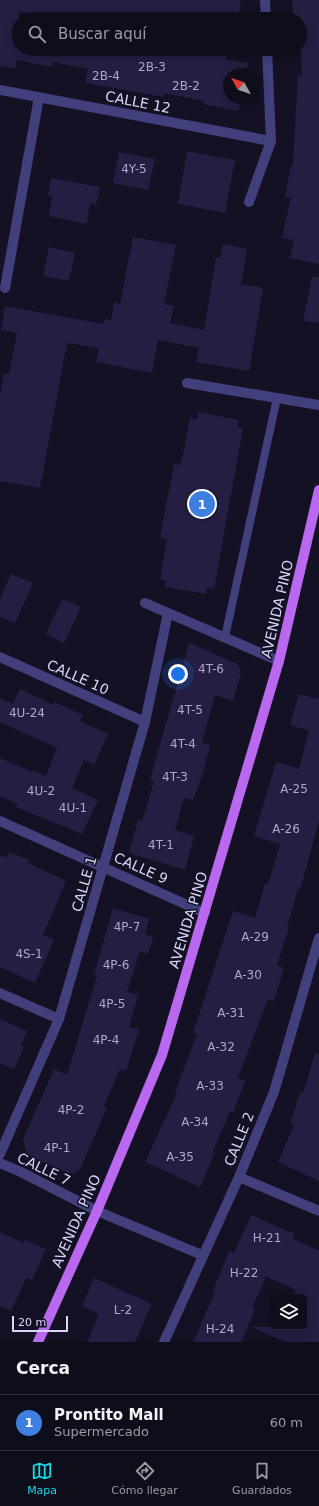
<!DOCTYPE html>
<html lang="es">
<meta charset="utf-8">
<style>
body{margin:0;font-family:"DejaVu Sans",sans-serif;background:#1c1b27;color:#f1f3f6}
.controls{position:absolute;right:12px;bottom:12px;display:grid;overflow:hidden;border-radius:6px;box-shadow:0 2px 10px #0003}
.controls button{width:36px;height:36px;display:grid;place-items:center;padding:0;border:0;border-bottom:1px solid #2e2d39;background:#0e0d1a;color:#f1f3f6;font:20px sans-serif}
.compass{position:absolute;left:223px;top:68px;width:36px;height:36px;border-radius:50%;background:#0e0d1a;box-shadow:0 2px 10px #0003;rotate:310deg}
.scale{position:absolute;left:12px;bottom:10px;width:56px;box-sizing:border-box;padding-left:4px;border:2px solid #dad6fb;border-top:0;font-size:11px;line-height:14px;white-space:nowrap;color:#dad6fb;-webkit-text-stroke:3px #131123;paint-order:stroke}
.you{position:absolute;left:178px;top:674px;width:14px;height:14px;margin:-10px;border:3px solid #fff;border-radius:50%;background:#1a73e8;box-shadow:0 0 0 6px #1a73e833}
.badge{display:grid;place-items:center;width:26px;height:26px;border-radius:50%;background:#17d8e7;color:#fff;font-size:13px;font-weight:700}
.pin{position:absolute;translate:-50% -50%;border:2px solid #fff;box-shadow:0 1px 4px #0006}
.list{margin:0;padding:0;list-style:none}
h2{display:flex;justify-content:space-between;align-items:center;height:52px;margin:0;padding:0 16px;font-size:17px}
h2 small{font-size:13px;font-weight:400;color:#9b9ca2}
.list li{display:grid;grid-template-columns:26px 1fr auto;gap:12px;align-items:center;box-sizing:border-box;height:56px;padding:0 16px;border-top:1px solid #2e2d39}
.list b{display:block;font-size:15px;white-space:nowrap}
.list p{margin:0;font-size:13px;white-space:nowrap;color:#9b9ca2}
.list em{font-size:13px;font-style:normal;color:#9b9ca2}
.icon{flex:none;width:22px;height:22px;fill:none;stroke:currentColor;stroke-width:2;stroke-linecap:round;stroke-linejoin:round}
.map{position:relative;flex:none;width:319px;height:1342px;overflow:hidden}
.search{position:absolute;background:#0e0d1a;box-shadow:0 2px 10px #0003;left:12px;right:12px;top:12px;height:44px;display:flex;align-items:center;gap:10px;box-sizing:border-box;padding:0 14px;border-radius:22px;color:#9b9ca2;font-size:15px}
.sheet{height:108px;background:#0e0d1a}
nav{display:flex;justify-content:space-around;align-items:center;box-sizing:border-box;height:56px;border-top:1px solid #2e2d39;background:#0e0d1a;font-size:11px;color:#9b9ca2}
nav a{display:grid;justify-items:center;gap:2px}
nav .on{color:#17d8e7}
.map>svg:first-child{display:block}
.building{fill:#251e42}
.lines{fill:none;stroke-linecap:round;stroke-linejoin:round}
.lane{stroke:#41407d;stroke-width:8}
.street{stroke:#41407d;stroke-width:10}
.primary{stroke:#ba68f0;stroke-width:10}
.labels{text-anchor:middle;stroke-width:3;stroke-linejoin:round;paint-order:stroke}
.number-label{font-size:12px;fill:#ada8cd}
.street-label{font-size:14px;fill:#dad6fb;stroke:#131123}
</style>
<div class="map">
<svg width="319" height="1342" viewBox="0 0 319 1342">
<rect width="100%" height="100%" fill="#131123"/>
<path class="building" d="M 0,0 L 241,0 L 238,19 L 82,19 L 54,14 L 53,18 L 19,12 L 19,49 L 228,49 L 226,59 L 248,63 L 246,74 L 229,74 L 229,98 L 241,98 L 239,111 L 203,104 L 204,101 L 164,93 L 164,97 L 85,83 L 88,69 L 53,62 L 52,67 L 17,60 L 15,69 L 0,66 Z
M 292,0 L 319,0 L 319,264 L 290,258 L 294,240 L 282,238 L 291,198 L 285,197 L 291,165 L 293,165 L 298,75 L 302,75 L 300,19 L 294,19 Z
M 187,151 L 235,160 L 225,213 L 178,204 Z
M 119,152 L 155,159 L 148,190 L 113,183 Z
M 51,178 L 100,187 L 96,205 L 90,203 L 87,224 L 49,216 L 52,196 L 48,195 Z
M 133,237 L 176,245 L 164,304 L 174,306 L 170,323 L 204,330 L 216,257 L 220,258 L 223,244 L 247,249 L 241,284 L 263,288 L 249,371 L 196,362 L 199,348 L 158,340 L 152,373 L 96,362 L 99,348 L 67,343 L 40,488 L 0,481 L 0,395 L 4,373 L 9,374 L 17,333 L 1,330 L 5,306 L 103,324 L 104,319 L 111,320 L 114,302 L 120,304 Z
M 49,247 L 75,253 L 69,281 L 43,276 Z
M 312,277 L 319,277 L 319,323 L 303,321 Z
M 198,412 L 239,420 L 237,427 L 243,428 L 214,589 L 207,588 L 206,594 L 165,587 L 166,581 L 160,579 L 167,539 L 160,537 L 174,464 L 181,465 L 190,418 L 197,419 Z
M 11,574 L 33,583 L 15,623 L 0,617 L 0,599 Z
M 62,599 L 81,607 L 64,643 L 46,634 Z
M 189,643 L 238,664 L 241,673 L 233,701 L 215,695 L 202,743 L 210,745 L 203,773 L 193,800 L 184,798 L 175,830 L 194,836 L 185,870 L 129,853 L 138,820 L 142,821 L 154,781 L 150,780 Z
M 20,689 L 53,705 L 54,702 L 83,715 L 80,721 L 108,734 L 94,765 L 84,760 L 72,788 L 98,800 L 82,834 L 16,807 L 18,804 L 0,796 L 0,758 L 32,772 L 33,770 L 46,776 L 57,748 L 0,722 L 0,698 L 13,704 Z
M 299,694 L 319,699 L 319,821 L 300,890 L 298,889 L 287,927 L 289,928 L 277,965 L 284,968 L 274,1001 L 268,999 L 238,1078 L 245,1081 L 233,1113 L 230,1112 L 213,1151 L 215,1152 L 200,1187 L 145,1162 L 177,1093 L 175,1092 L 197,1034 L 193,1033 L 197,1021 L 233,911 L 255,918 L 265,883 L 268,884 L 280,844 L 254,836 L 276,762 L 299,769 L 309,731 L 290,725 Z
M 9,852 L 29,860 L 28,863 L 66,881 L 43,935 L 54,940 L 35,983 L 0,967 L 0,855 L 6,858 Z
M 113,908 L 149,919 L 145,934 L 153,937 L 148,954 L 140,951 L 127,992 L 138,995 L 129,1027 L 139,1030 L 126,1071 L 120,1069 L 104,1106 L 107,1108 L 80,1169 L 76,1172 L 68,1173 L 27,1155 L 23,1140 L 54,1069 L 67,1075 L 97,976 L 94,975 Z
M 0,1019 L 27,1031 L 21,1045 L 24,1047 L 14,1069 L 0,1063 Z
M 315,1053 L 319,1054 L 319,1181 L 278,1162 L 294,1125 L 290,1124 L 300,1092 L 303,1093 Z
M 251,1215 L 295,1234 L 293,1239 L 319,1251 L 319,1342 L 286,1342 L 251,1327 L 304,1327 L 304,1297 L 293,1297 L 296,1290 L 266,1276 L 252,1308 L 255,1310 L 241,1342 L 193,1342 L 215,1292 L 213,1291 L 229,1251 L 234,1253 Z
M 0,1232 L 24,1243 L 25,1240 L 46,1249 L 32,1280 L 26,1278 L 11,1311 L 0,1306 Z
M 94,1278 L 152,1304 L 135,1342 L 87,1342 L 99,1314 L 82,1306 Z"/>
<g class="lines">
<path class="lane" d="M 225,637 L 277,398"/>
<path class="street" d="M 265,0 L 266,19
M 0,90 L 271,141
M 249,202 L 271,141 L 267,49
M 5,288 L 39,97
M 187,383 L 319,405
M 145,603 L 279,661
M 0,657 L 145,722
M 0,821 L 205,913
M 0,993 L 59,1019
M 0,1154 L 59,1019 L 145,722 L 168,613
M 0,1163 L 21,1172 L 97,1211 L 202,1255
M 239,1177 L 319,1211
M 164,1342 L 239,1177 L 274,1092 L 319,938"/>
<path class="primary" d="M 38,1342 L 97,1211 L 162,1055 L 279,661 L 319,490"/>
</g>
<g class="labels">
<g class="number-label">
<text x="152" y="71">2B-3</text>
<text x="106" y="80">2B-4</text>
<text x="186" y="90">2B-2</text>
<text x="134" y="173">4Y-5</text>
<text x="211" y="673">4T-6</text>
<text x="190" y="714">4T-5</text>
<text x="27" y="717">4U-24</text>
<text x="183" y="748">4T-4</text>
<text x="175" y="781">4T-3</text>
<text x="294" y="793">A-25</text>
<text x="41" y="795">4U-2</text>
<text x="73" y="812">4U-1</text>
<text x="286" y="833">A-26</text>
<text x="161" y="849">4T-1</text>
<text x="127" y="931">4P-7</text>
<text x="255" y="941">A-29</text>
<text x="29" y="958">4S-1</text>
<text x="116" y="969">4P-6</text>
<text x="248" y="979">A-30</text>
<text x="112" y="1008">4P-5</text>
<text x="231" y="1017">A-31</text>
<text x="106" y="1044">4P-4</text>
<text x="221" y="1051">A-32</text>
<text x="210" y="1090">A-33</text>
<text x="71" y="1114">4P-2</text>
<text x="195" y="1126">A-34</text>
<text x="57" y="1152">4P-1</text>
<text x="180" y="1161">A-35</text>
<text x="267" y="1242">H-21</text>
<text x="244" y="1277">H-22</text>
<text x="123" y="1314">L-2</text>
<text x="220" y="1333">H-24</text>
</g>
<g class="street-label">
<text transform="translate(138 102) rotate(11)" y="5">CALLE 12</text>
<text transform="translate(277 609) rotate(-77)" y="5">AVENIDA PINO</text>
<text transform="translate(78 677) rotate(24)" y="5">CALLE 10</text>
<text transform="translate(141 868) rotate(24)" y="5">CALLE 9</text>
<text transform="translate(84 884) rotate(-74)" y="5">CALLE 1</text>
<text transform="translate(188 920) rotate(-73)" y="5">AVENIDA PINO</text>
<text transform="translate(239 1139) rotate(-68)" y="5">CALLE 2</text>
<text transform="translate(44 1169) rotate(26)" y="5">CALLE 7</text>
<text transform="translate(76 1221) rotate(-66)" y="5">AVENIDA PINO</text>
</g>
</g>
</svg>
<div class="controls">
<button><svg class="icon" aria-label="layers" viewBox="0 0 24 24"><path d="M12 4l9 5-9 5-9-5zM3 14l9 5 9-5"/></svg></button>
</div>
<svg class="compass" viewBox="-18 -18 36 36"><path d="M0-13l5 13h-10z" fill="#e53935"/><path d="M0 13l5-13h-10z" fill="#9b9ca2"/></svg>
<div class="scale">20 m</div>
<div class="you"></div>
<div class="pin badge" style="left:202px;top:504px;background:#3f7fe0">1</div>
<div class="search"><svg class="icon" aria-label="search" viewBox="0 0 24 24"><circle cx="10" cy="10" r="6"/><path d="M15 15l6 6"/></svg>Buscar aquí</div>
</div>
<section class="sheet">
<h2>Cerca<small></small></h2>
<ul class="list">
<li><span class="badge" style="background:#3f7fe0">1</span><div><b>Prontito Mall</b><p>Supermercado</p></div><em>60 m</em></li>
</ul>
</section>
<nav>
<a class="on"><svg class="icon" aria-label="map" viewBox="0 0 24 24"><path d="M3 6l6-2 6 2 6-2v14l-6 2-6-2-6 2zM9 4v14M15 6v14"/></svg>Mapa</a>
<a><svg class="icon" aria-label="directions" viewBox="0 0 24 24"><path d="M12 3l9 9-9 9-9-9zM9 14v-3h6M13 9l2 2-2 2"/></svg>Cómo llegar</a>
<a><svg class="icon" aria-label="saved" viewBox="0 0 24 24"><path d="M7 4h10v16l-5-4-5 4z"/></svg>Guardados</a>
</nav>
